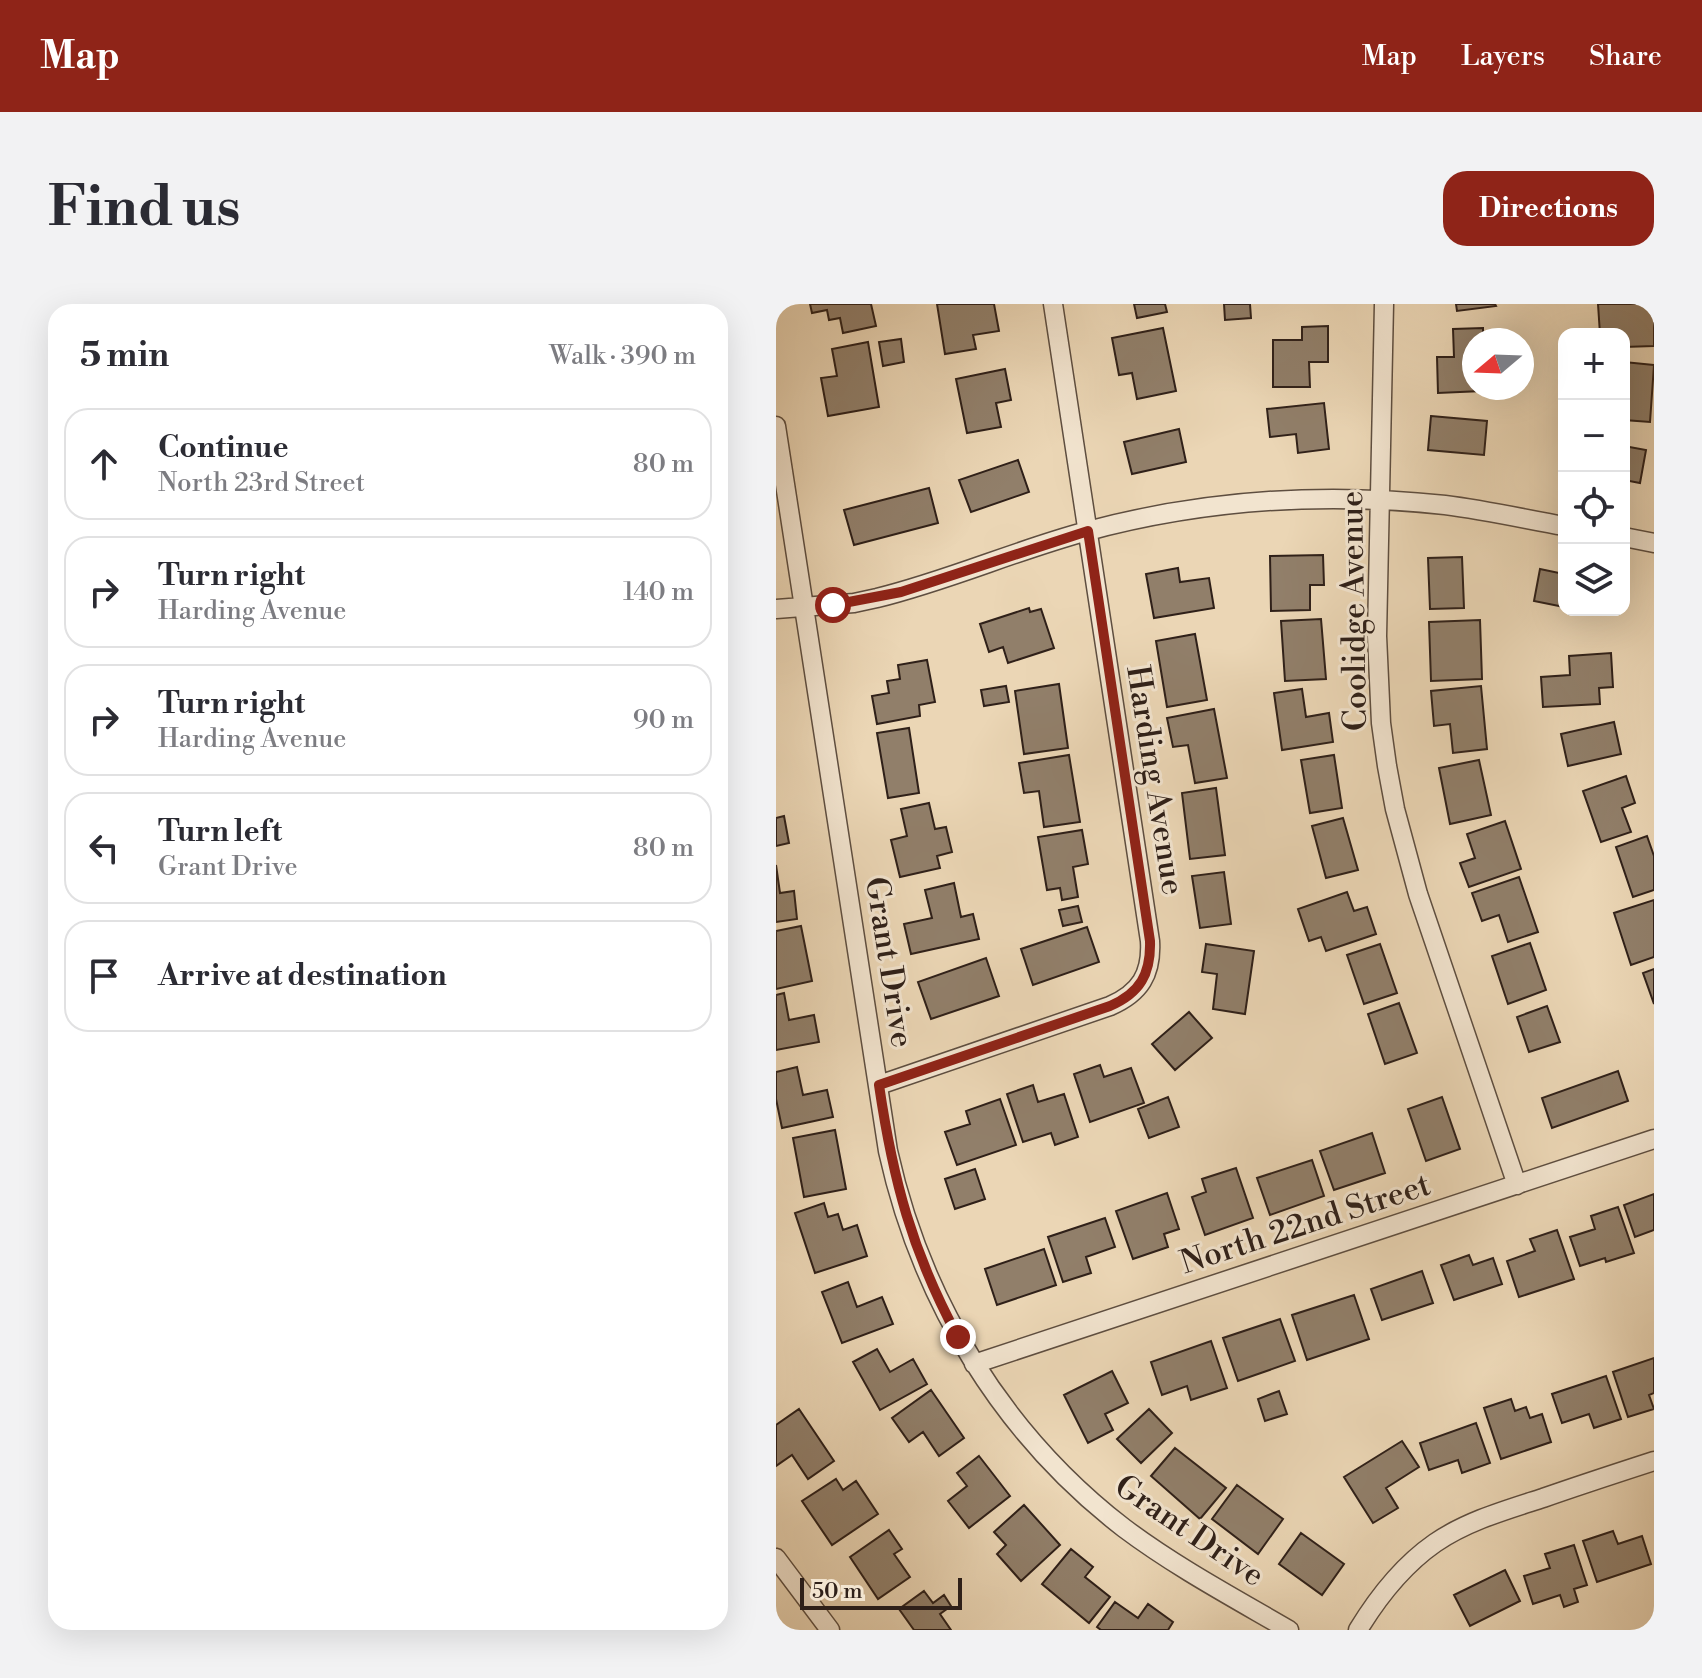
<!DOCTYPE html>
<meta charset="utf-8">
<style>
body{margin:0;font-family:"Libre Bodoni",serif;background:#f2f2f3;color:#2b2b33}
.controls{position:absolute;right:24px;top:24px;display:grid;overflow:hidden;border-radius:16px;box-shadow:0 8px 32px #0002}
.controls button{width:72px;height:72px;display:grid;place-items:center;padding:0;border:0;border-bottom:2px solid #e1e1e2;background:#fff;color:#2b2b33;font:40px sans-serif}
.compass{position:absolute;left:686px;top:24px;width:72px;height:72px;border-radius:50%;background:#fff;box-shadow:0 8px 32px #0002;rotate:251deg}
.scale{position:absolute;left:24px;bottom:20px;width:162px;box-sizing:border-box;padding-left:8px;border:4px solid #2f2019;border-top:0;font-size:22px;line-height:28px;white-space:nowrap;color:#2f2019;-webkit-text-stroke:6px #f2e4cf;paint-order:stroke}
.stop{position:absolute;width:24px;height:24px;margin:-18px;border:6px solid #8f2418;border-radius:50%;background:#fff}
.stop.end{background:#8f2418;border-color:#fff;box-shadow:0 2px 8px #0008}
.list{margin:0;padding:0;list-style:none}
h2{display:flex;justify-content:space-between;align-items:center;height:104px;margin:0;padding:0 32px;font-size:34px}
h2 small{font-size:26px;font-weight:400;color:#7c7c81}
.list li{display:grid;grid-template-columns:52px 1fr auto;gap:24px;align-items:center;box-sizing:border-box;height:112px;margin:0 16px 16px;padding:0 16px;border:2px solid #e1e1e2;border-radius:24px}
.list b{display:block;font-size:30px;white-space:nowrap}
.list p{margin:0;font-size:26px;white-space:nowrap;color:#7c7c81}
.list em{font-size:26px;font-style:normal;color:#7c7c81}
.icon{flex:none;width:44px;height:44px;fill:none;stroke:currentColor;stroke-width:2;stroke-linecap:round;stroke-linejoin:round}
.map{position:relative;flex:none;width:878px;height:1326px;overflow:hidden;border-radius:24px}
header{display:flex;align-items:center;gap:48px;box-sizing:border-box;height:112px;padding:0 40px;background:#8f2418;color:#fff}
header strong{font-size:38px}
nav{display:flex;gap:44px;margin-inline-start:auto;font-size:28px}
.intro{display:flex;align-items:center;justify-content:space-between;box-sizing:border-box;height:192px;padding:0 48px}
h1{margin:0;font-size:56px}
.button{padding:20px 36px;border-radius:24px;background:#8f2418;color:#fff;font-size:28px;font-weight:700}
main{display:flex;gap:48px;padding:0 48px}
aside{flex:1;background:#fff;border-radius:24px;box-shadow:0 8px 32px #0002}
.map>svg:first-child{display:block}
.building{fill:#917f6a;stroke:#2f2019;stroke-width:2}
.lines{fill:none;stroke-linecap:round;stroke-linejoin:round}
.minor-casing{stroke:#5e4e40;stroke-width:21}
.minor{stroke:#f2e4cf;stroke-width:18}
.route{stroke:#8f2418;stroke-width:10}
.labels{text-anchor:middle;stroke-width:6;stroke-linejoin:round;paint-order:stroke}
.street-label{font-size:32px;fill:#2f2019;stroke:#f2e4cf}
</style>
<header>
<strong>Map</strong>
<nav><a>Map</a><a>Layers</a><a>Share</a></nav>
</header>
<div class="intro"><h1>Find us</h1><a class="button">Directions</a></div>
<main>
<aside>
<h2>5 min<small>Walk · 390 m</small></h2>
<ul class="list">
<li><svg class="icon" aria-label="ahead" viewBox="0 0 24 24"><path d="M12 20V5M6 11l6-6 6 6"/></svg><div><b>Continue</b><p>North 23rd Street</p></div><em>80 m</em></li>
<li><svg class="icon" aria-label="right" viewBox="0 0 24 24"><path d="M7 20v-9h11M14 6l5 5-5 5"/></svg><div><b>Turn right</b><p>Harding Avenue</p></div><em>140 m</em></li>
<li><svg class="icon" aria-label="right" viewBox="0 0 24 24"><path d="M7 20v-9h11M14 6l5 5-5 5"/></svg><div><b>Turn right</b><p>Harding Avenue</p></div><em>90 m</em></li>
<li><svg class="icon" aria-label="left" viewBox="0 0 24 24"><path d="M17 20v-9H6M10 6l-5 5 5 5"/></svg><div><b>Turn left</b><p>Grant Drive</p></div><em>80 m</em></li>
<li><svg class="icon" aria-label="arrive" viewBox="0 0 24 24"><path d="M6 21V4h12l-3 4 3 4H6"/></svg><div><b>Arrive at destination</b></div></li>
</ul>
</aside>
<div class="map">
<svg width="878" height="1326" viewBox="0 0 878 1326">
<rect width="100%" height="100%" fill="#ebd6b5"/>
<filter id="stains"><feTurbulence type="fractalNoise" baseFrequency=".0025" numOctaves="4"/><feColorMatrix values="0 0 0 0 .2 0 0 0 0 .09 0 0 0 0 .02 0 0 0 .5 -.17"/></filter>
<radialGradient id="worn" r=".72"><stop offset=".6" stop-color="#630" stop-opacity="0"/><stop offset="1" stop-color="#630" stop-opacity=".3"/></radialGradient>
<path class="building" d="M 34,0 L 95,0 L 100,22 L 67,29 L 64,14 L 53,16 L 51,6 L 36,9 Z
M 161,0 L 218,0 L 223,27 L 197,31 L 200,45 L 169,50 Z
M 358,0 L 389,0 L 391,8 L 361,14 Z
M 448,0 L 474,0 L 475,14 L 449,16 Z
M 680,0 L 719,0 L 720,2 L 681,7 Z
M 822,0 L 878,0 L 878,42 L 848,43 L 848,30 L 824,30 Z
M 552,22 L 552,58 L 533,58 L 534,83 L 497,83 L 497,36 L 526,36 L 526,23 Z
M 387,24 L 400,87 L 361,95 L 356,69 L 343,71 L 336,34 Z
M 707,24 L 707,36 L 698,36 L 698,84 L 705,84 L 706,87 L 662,89 L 661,53 L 678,53 L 677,25 Z
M 125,35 L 128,58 L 107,62 L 103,38 Z
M 92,38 L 103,103 L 52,112 L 45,74 L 61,72 L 56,45 Z
M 848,58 L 878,61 L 874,118 L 848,116 Z
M 229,65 L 235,96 L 220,99 L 225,123 L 191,129 L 180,75 Z
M 548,99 L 553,145 L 522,149 L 520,130 L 494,133 L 491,105 Z
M 655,112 L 711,117 L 708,151 L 652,146 Z
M 403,125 L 410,158 L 356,170 L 348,138 Z
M 848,142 L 870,146 L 864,179 L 848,176 Z
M 242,156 L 253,188 L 195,208 L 183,176 Z
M 153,184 L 162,219 L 78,241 L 68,206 Z
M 547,251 L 548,281 L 534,281 L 534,306 L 495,307 L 494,252 Z
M 686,253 L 688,304 L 654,305 L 652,254 Z
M 402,264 L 404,278 L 433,274 L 438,304 L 378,314 L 370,270 Z
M 764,265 L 788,270 L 788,303 L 758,297 Z
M 253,304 L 254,308 L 265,305 L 278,344 L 232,359 L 227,343 L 213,348 L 204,320 Z
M 545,315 L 550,375 L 509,377 L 505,317 Z
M 704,316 L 706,375 L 655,377 L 653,318 Z
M 419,330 L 431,396 L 391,403 L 380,337 Z
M 835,349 L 837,383 L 823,384 L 824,400 L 767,403 L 765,373 L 794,371 L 793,352 Z
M 151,356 L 159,398 L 143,401 L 144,412 L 101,420 L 96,392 L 113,389 L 111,377 L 124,375 L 122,361 Z
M 283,380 L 292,444 L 248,450 L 239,387 Z
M 230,382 L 233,398 L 208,402 L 205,386 Z
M 705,382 L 711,445 L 677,449 L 674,420 L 658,422 L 655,387 Z
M 526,385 L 530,413 L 553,409 L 557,438 L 506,446 L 498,389 Z
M 438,405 L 451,474 L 419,479 L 412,441 L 397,443 L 391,414 Z
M 838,418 L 845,450 L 792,462 L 785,430 Z
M 133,424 L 143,489 L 112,494 L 101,429 Z
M 293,451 L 304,518 L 268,523 L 263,487 L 248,489 L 243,459 Z
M 558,451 L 566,504 L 534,509 L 525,456 Z
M 703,456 L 715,511 L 674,520 L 663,464 Z
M 850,472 L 859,499 L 846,504 L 855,528 L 825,538 L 807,487 Z
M 440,484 L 449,551 L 414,555 L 406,489 Z
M 153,499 L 159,525 L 170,523 L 176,548 L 161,552 L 164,564 L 124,573 L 115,536 L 131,532 L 125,505 Z
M 8,512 L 13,539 L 0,542 L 0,514 Z
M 567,514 L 582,566 L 550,574 L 536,522 Z
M 729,517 L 745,565 L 693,583 L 684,559 L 699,554 L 691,530 Z
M 306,526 L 312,560 L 297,563 L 302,593 L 286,596 L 284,584 L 271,586 L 262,533 Z
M 871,532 L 878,552 L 878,586 L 857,593 L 840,543 Z
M 0,561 L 4,589 L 18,587 L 21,615 L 0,618 Z
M 448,568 L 455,620 L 424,624 L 416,572 Z
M 743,573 L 762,628 L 732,638 L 723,611 L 706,617 L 696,589 Z
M 178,579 L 185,613 L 197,610 L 203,635 L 135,650 L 128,620 L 156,614 L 149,586 Z
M 571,588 L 578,607 L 591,603 L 600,630 L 550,647 L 545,633 L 533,637 L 522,605 Z
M 878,596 L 878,653 L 855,661 L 838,609 Z
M 302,602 L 306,618 L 287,622 L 283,606 Z
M 25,622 L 36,677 L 0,685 L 0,627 Z
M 311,623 L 323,658 L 257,681 L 245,645 Z
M 754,639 L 770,686 L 732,700 L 716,652 Z
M 430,640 L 478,647 L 469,710 L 437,705 L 441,670 L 426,668 Z
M 604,640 L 621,689 L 588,700 L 571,651 Z
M 210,654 L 223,692 L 155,715 L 142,678 Z
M 878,665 L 878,700 L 867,669 Z
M 8,689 L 13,716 L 38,711 L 43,738 L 0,746 L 0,691 Z
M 623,699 L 641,749 L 609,760 L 592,710 Z
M 771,702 L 784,738 L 753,748 L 741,713 Z
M 413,708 L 436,734 L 399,766 L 376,740 Z
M 324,761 L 328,773 L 355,764 L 368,799 L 314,818 L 298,770 Z
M 21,763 L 27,791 L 51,786 L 57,813 L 6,824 L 0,795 L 0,768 Z
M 842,767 L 852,797 L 776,824 L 766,794 Z
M 257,781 L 262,798 L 288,790 L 302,833 L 279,841 L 275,829 L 247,838 L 231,790 Z
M 392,793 L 403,823 L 373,834 L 362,805 Z
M 666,793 L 684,845 L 650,857 L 632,805 Z
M 224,795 L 240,841 L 181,861 L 169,828 L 194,820 L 190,807 Z
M 59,826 L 70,885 L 28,893 L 17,834 Z
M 596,829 L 609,869 L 558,886 L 544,847 Z
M 536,856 L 548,892 L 494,911 L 481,874 Z
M 460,864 L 477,914 L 429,931 L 416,893 L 430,888 L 426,875 Z
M 199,865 L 209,895 L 179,905 L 169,875 Z
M 391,889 L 403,925 L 388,930 L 392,943 L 357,955 L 340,907 Z
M 878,890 L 878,926 L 859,933 L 848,901 Z
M 48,899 L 52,913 L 62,910 L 67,926 L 81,921 L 91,952 L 39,969 L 19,909 Z
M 842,903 L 858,949 L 830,958 L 829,954 L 804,962 L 794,933 L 819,925 L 815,912 Z
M 329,914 L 339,943 L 310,953 L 315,969 L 287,978 L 272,933 Z
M 781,926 L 798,975 L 743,993 L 731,957 L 759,947 L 754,935 Z
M 268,945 L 280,981 L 221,1001 L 209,965 Z
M 693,951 L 697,961 L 717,954 L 726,980 L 678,996 L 665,961 Z
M 646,967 L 657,999 L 606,1016 L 595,985 Z
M 72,978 L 81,1003 L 106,993 L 117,1020 L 66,1039 L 46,988 Z
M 578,991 L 593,1035 L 531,1056 L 516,1011 Z
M 504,1015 L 519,1057 L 462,1077 L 447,1034 Z
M 435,1037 L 451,1084 L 415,1096 L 411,1082 L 386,1091 L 375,1058 Z
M 101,1045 L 114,1068 L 137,1055 L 151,1080 L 104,1106 L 77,1058 Z
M 878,1054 L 878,1089 L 873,1091 L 878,1105 L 852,1113 L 837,1068 Z
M 336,1067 L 352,1099 L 329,1110 L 337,1126 L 312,1139 L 288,1091 Z
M 830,1072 L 845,1115 L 818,1124 L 813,1110 L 786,1119 L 776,1090 Z
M 155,1086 L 188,1134 L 163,1152 L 147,1128 L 133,1138 L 116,1114 Z
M 503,1087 L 511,1110 L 489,1117 L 482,1095 Z
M 735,1095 L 739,1107 L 750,1103 L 754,1114 L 766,1110 L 775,1138 L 725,1155 L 708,1104 Z
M 23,1105 L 58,1157 L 32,1175 L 16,1151 L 0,1162 L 0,1121 Z
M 373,1105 L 396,1129 L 365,1159 L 341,1135 Z
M 700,1119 L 714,1159 L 686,1169 L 682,1156 L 653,1166 L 644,1139 Z
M 626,1137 L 643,1163 L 610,1184 L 622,1204 L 597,1219 L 568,1173 Z
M 399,1144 L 450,1184 L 424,1215 L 375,1172 Z
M 203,1152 L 234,1192 L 193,1224 L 172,1197 L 191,1182 L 181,1169 Z
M 60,1175 L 67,1186 L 80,1177 L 102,1210 L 56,1241 L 26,1197 Z
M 461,1181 L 507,1215 L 482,1250 L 436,1215 Z
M 248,1201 L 284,1241 L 245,1277 L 221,1250 L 230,1241 L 218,1228 Z
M 113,1226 L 126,1245 L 118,1250 L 134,1273 L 102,1295 L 74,1253 Z
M 837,1227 L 842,1240 L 866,1232 L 875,1260 L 821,1278 L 807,1237 Z
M 525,1229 L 568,1260 L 546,1291 L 503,1260 Z
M 798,1241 L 811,1281 L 798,1285 L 802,1298 L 788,1303 L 784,1291 L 757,1300 L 748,1272 L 774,1264 L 769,1250 Z
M 295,1245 L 317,1263 L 309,1273 L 334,1293 L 313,1319 L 266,1280 Z
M 729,1266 L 744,1297 L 694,1322 L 678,1291 Z
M 148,1287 L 157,1299 L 168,1291 L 175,1302 L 164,1310 L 175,1326 L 138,1326 L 123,1305 Z
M 339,1298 L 362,1314 L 372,1300 L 397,1318 L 392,1326 L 325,1326 L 321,1323 Z"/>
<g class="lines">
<g class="minor-casing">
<path id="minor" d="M 608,0 L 601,332 L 605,419 L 611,462 L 619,505 L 642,590 L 741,881
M 0,122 L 112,847 C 145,996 226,1130 348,1224 C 400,1263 458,1294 513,1326
M 848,233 L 878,239
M 0,305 L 78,299 L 101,294 C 171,277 238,247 308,228 C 425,196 549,188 669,201 C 709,206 749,215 788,222
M 103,781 L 334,702 C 364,689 376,670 374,637 L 277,0
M 198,1060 L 878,835
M 0,1254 L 54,1326
M 582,1326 C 602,1293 626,1262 659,1239 C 691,1217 730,1206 767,1194 C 804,1181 841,1169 878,1157"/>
</g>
<use href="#minor" class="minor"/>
</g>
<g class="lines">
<path class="route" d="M 57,301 L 125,288 L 312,227 L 374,637 C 375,670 364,689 334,702 L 103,781 C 117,876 136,948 182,1033"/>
</g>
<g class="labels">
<g class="street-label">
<text transform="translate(577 307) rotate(-91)" y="11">Coolidge Avenue</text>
<text transform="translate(380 476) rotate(81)" y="11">Harding Avenue</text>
<text transform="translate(114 658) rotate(81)" y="11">Grant Drive</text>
<text transform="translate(529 919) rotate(-18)" y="11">North 22nd Street</text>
<text transform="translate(414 1226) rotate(34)" y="11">Grant Drive</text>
</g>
</g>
<rect width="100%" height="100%" filter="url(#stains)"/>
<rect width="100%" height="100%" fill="url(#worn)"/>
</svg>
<div class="controls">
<button>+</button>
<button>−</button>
<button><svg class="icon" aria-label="locate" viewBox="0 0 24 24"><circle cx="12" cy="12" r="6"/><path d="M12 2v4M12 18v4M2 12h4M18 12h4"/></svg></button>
<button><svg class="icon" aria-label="layers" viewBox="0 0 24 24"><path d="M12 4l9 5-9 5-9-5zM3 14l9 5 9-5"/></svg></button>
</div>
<svg class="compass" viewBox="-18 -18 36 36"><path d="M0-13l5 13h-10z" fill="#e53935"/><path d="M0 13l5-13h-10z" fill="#7c7c81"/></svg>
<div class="scale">50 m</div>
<div class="stop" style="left:57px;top:301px"></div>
<div class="stop end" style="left:182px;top:1033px"></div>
</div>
</main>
